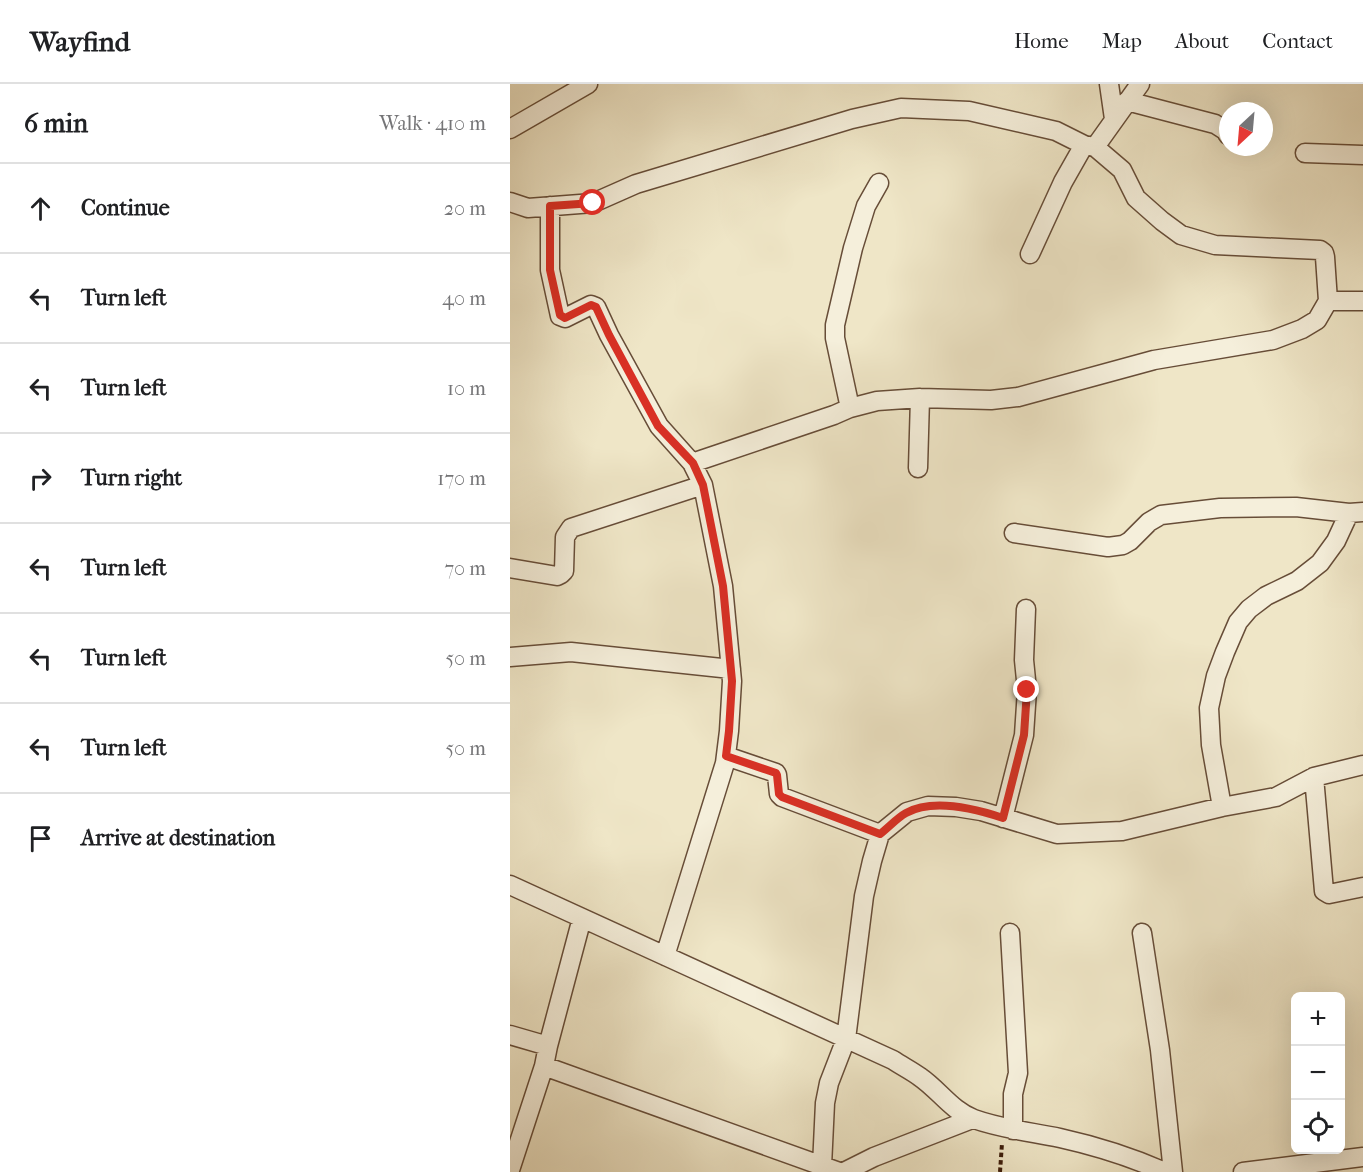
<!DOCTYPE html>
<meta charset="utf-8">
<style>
body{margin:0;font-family:"IM FELL French Canon",serif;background:#f6f6f6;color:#202124}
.controls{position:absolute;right:18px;bottom:18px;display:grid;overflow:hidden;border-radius:9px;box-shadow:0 6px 24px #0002}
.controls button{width:54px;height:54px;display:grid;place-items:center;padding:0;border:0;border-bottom:2px solid #e0e0e0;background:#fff;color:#202124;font:30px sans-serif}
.compass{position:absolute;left:709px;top:18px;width:54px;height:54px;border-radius:50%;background:#fff;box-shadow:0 6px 24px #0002;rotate:206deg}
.stop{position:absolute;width:18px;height:18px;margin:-14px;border:4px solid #d93025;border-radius:50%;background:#fff}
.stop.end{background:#d93025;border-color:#fff;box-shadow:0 2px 6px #0008}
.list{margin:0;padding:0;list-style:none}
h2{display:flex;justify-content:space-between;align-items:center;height:78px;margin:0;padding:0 24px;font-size:26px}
h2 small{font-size:20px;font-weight:400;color:#757577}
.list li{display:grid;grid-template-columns:39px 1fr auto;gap:18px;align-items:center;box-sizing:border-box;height:90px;padding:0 24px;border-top:2px solid #e0e0e0}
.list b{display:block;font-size:22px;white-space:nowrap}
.list em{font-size:20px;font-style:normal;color:#757577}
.icon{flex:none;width:33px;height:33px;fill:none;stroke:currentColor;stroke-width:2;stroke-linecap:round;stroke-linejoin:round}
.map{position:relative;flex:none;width:853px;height:1088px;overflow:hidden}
header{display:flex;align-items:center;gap:36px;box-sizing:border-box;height:84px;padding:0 30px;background:#fff;border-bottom:2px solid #e0e0e0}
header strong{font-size:28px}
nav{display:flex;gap:33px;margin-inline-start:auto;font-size:21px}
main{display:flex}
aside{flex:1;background:#fff}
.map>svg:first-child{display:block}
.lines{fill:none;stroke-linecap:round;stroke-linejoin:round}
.minor-casing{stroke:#674d38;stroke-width:21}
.path{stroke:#3a1a08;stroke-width:4;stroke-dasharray:4.5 3;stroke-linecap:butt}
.minor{stroke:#f5efdb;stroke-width:18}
.route{stroke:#d93025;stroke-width:8}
</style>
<header>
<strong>Wayfind</strong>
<nav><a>Home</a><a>Map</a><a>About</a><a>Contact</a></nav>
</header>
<main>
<aside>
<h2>6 min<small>Walk · 410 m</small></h2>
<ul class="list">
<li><svg class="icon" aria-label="ahead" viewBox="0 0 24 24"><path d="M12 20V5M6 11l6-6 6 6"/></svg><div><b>Continue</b></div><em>20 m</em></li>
<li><svg class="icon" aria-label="left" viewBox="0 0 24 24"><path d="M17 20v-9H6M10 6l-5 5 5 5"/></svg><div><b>Turn left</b></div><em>40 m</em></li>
<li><svg class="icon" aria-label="left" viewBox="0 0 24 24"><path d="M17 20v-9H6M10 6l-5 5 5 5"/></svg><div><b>Turn left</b></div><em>10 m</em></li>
<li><svg class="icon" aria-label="right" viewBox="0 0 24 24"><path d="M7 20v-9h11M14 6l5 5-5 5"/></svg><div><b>Turn right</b></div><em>170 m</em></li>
<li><svg class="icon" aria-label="left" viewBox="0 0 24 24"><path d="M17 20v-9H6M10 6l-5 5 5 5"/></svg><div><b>Turn left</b></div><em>70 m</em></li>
<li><svg class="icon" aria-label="left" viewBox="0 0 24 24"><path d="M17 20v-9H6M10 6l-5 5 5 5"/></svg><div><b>Turn left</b></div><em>50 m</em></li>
<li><svg class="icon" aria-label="left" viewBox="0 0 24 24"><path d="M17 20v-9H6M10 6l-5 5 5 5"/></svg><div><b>Turn left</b></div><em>50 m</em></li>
<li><svg class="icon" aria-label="arrive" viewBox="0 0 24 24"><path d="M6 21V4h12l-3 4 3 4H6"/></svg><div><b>Arrive at destination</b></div></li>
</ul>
</aside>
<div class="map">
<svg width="853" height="1088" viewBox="0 0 853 1088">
<rect width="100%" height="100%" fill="#efe6c7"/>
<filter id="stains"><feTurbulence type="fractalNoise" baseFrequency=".00333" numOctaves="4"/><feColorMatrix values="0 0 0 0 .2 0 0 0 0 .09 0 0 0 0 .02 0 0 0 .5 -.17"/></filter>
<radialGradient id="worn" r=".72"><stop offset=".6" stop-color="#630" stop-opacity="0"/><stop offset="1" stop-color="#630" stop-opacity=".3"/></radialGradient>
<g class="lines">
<g class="minor-casing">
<path id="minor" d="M 599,0 L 604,35
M 617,17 L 705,40 L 716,47 L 718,51
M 0,45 L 78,0
M 585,63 L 630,0
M 795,69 L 853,71
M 0,118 L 18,124 L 83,119 L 126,100 L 342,35 L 391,24 L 459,27 L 546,47 L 574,61 L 585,63 L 612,86 L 626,114 L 652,137 L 671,151 L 705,161 L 810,166 L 814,169 L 815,173 L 818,217 L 853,217
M 40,122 L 40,186 L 50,232 L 55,234 L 81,221 L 86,223 L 99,251 L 149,342 L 182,379 L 193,401 L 213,502 L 222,597 L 219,647 L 215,679 L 155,872
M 520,170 L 553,98 L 574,61
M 340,324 L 325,254 L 325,241 L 343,164 L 356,122 L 369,99
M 182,379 L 324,331 L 340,324 L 367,317 L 410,314 L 481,316 L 508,313 L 644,276 L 763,256 L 792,245 L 807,236 L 818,217
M 408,384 L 410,314
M 504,449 L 598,463 L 613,461 L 620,457 L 639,438 L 651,431 L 710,424 L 786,423 L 839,429 L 853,428
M 0,484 L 47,492 L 51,490 L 54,487 L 55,453 L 61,444 L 193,401
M 0,573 L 61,568 L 221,585
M 216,672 L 266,689 L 267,691 L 269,710 L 272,713 L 370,750
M 804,693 L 814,807 L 819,810 L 853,803
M 712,723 L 701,661 L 699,624 L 706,592 L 715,568 L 728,538 L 739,525 L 756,512 L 787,497 L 810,479 L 826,457 L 839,429
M 493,734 L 514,651 L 517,606 L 514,576 L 516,525
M 0,801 L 383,976 C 392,982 402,987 410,993 C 429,1006 442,1027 464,1035 C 492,1045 521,1048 550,1054 C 586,1062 621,1073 655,1088
M 500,849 L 508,989 L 503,1010 L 503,1046
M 632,849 L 650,966 L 663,1088
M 0,951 L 38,962
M 34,982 L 329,1088
M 312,1082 L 315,1019 L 319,999 L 336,955 L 354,812 L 362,777 L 370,750 L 397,728 L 418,722 L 446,723 L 471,727 L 547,750 L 612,747 L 712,723 L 766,713 L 804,693 L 853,681
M 0,1086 L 34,982 L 38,962 L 72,834
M 334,1088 L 364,1073 L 462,1035
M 733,1088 L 853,1073"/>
</g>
<path class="path" d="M 490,1088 L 492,1059"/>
<use href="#minor" class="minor"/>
</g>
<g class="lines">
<path class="route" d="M 83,119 L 40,122 L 40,186 L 50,231 L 55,234 L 81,221 L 86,223 L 99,251 L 148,342 L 183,379 L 193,401 L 213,502 L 222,597 L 219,647 L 216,672 L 266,689 L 267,691 L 269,710 L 272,713 L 370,750 C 379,743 387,734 396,729 C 423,714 466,725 493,734 L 514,651 L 517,606"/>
</g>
<rect width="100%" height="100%" filter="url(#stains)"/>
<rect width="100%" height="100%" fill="url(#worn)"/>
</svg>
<div class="controls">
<button>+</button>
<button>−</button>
<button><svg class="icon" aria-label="locate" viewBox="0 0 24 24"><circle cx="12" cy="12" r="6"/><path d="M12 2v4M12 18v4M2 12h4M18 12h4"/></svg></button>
</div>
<svg class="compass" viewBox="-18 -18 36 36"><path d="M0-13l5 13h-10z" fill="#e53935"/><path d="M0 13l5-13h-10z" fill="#757577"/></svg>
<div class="stop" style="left:83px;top:119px"></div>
<div class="stop end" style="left:517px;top:606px"></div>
</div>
</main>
